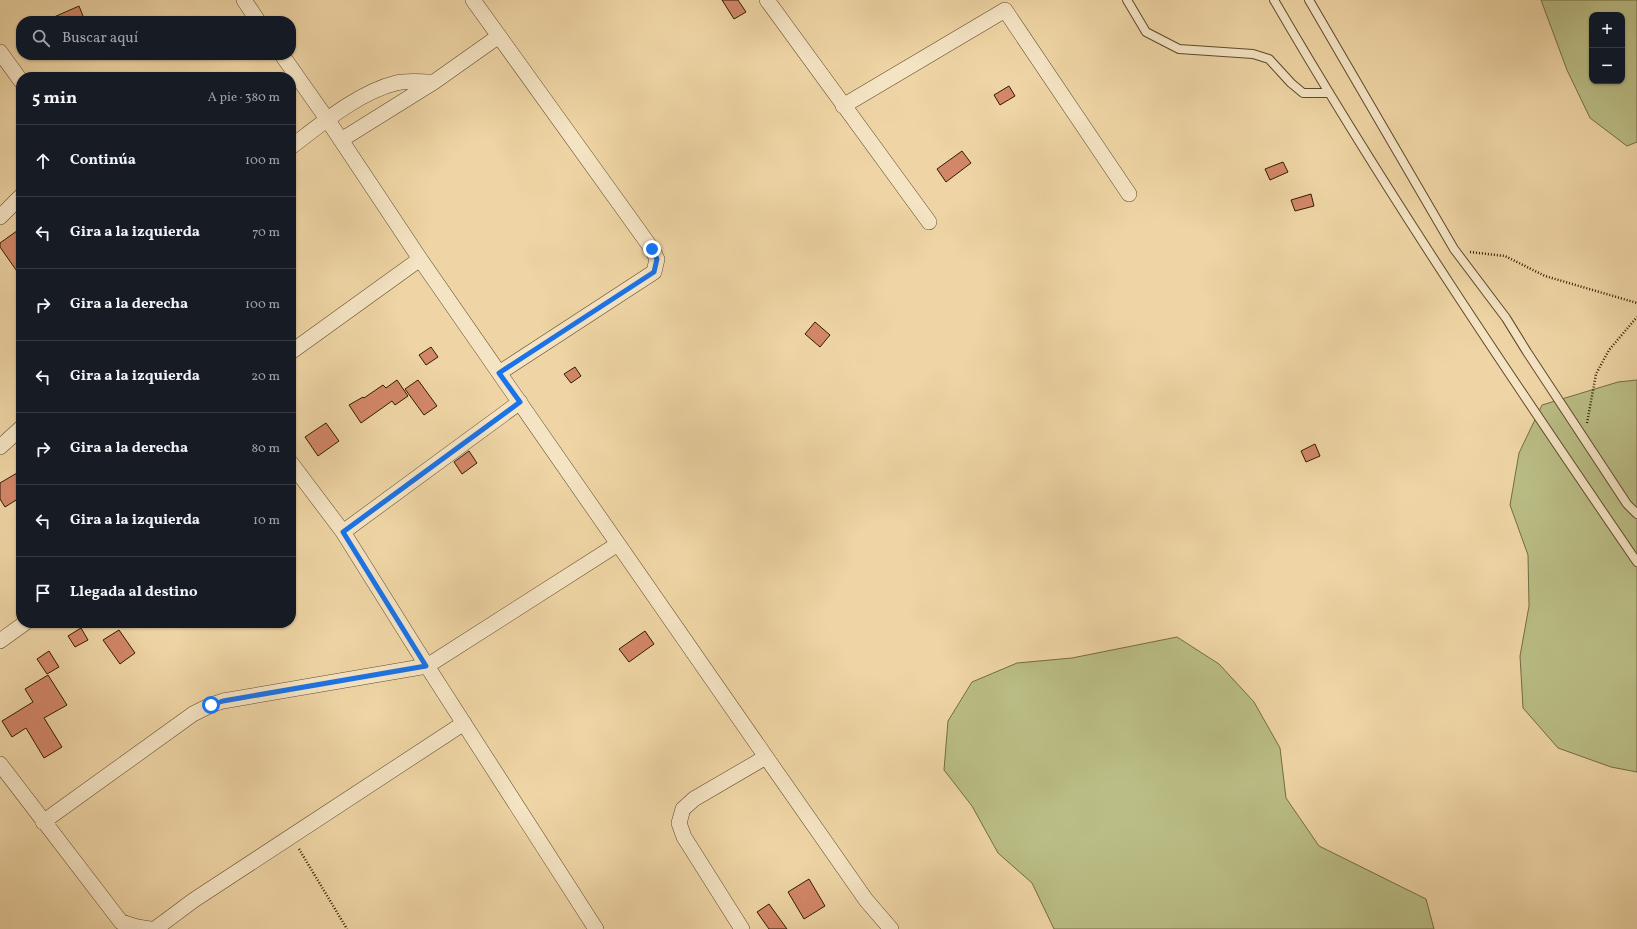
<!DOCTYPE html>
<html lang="es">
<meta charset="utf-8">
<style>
body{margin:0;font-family:Vollkorn,serif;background:#242831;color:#f1f3f6}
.controls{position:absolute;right:12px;top:12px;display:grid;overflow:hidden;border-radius:8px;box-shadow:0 1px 3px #0004}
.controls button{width:36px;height:36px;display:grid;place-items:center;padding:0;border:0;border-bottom:1px solid #363941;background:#171b24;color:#f1f3f6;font:20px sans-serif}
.stop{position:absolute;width:12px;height:12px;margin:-9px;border:3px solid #1a73e8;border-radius:50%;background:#fff}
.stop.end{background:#1a73e8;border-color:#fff;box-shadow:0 1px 4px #0008}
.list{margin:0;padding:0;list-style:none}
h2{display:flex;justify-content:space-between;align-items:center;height:52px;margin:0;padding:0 16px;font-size:17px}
h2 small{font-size:13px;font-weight:400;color:#9ea1a6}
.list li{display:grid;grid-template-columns:26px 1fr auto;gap:12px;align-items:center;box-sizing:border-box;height:72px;padding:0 16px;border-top:1px solid #363941}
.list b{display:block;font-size:15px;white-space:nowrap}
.list em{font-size:13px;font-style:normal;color:#9ea1a6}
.icon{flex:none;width:22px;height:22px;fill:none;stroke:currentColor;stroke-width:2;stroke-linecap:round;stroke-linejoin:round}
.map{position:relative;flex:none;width:1637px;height:929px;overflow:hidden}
.search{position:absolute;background:#171b24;box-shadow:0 1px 3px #0004;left:16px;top:16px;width:280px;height:44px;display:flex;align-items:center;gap:10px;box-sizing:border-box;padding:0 14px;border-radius:16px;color:#9ea1a6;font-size:15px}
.panel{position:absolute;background:#171b24;box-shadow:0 1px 3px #0004;left:16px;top:72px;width:280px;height:556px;border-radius:16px}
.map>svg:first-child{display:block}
.green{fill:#babd85;stroke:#746c43;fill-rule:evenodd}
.building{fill:#d38769;stroke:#2e1b01}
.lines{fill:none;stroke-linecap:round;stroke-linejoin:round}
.lane-casing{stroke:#5e4a2a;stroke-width:10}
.street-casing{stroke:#5e4a2a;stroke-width:16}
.path{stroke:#2e1b01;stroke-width:2.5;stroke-dasharray:1 2;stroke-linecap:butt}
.lane{stroke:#f5e4c4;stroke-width:8}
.street{stroke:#f5e4c4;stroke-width:15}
.route{stroke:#1a73e8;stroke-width:5}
</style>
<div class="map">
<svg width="1637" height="929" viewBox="0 0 1637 929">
<rect width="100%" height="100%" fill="#efd5a5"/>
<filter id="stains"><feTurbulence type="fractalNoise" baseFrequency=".005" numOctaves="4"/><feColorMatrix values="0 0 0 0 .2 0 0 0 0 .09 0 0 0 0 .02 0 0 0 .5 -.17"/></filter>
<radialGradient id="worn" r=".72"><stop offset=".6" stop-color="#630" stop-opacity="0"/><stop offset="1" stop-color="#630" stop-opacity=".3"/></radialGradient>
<path class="green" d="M 1541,0 L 1637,0 L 1637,142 L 1627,146 L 1590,118 L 1567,70 ZM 1592,15 L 1622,15 L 1622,81 L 1592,81 Z
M 1637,380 L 1637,772 L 1611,767 L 1558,748 L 1523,708 L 1520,656 L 1529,606 L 1528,555 L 1510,505 L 1519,453 L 1542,405 L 1618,382 Z
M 1177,637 L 1219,664 L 1254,702 L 1280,748 L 1286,798 L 1319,846 L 1426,899 L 1434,929 L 1054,929 L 1032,883 L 998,853 L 972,806 L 944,770 L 948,721 L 972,682 L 1017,663 L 1072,658 Z"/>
<path class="building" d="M 722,0 L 738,0 L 746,12 L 734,19 Z
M 79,6 L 85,21 L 45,21 Z
M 1009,86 L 1015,96 L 1000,105 L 994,95 Z
M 962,151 L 971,163 L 946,182 L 937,169 Z
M 1283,162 L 1288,172 L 1270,180 L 1265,169 Z
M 1311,194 L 1314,206 L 1295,211 L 1291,200 Z
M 21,228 L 21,277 L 0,247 L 0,243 Z
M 815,322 L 830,335 L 820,347 L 805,334 Z
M 431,347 L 438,357 L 426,365 L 419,355 Z
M 575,367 L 581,376 L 571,383 L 564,374 Z
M 397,380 L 408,396 L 395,405 L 392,401 L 361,423 L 349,405 L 363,397 L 364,398 L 383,385 L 386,388 Z
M 418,380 L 437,406 L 424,415 L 405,389 Z
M 326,423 L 339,441 L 318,456 L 305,437 Z
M 1315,444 L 1320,456 L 1306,462 L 1301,451 Z
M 469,451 L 477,463 L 462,474 L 454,462 Z
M 17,473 L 21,480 L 21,497 L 5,507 L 0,499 L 0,483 Z
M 81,628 L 88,640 L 75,647 L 68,636 Z
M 119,630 L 135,653 L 120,664 L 103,640 Z
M 645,631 L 654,644 L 629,662 L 619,649 Z
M 49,651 L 59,667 L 47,674 L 37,659 Z
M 48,675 L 67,705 L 44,718 L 62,747 L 44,758 L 26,728 L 12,737 L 2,721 L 33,702 L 25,689 Z
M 809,879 L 825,906 L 804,919 L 788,892 Z
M 769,904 L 787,929 L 769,929 L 757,912 Z"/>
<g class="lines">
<g class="lane-casing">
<path id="lane" d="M 1127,0 L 1146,32 L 1179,49 L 1253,54 L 1269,59 L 1291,83 L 1303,93 L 1328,93
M 1274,0 C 1386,193 1511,378 1637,562
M 1309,0 L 1454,249 L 1506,318 L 1527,352 L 1627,504 L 1637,514"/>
</g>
<g class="street-casing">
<path id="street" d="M 244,0 L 258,21
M 473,0 L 652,249 L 657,259 L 654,272 L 499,373
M 767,0 L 929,222
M 0,52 L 21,81
M 282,55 L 327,119 L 420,259 L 766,757 L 866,900 L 891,929
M 843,106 L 1005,10 L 1129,194
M 341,140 L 434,82 L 499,36
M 291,147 C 321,124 359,92 396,83 C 407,80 422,82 433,82
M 0,217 L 21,196
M 291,352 L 420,259
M 0,447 L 21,428
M 291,463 L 343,532 L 427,666 L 596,929
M 343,532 L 520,402
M 0,641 L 25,623
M 0,764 L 121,922 L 137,927 L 150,929
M 43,822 L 193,714 L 211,705 L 223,701 L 427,666 L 618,544
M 155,929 L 194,900 L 464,723
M 742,929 L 684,837 L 679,823 L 683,809 L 694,799 L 766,757"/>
</g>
<path class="path" d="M 1470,252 L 1505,256 L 1545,276 L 1637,303
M 1587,423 L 1596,374 L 1609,350 L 1637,317
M 299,849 L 347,929"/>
<use href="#lane" class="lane"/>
<use href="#street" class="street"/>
</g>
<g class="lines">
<path class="route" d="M 211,705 L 223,701 L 426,666 L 343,532 L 520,402 L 499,373 L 654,272 L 657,259 L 652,249"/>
</g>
<rect width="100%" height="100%" filter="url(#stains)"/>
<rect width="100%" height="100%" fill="url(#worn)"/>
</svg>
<div class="controls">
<button>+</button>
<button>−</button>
</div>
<div class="stop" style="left:211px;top:705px"></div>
<div class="stop end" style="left:652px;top:249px"></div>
<div class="search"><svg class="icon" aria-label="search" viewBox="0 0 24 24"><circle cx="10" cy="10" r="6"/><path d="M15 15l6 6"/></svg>Buscar aquí</div>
<section class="panel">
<h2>5 min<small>A pie · 380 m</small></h2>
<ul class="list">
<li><svg class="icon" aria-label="ahead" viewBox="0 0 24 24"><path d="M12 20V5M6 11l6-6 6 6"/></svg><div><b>Continúa</b></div><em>100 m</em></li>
<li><svg class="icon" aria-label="left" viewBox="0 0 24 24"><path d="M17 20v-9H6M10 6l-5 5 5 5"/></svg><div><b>Gira a la izquierda</b></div><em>70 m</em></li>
<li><svg class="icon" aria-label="right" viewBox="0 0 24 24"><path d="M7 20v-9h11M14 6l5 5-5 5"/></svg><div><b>Gira a la derecha</b></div><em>100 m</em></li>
<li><svg class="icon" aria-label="left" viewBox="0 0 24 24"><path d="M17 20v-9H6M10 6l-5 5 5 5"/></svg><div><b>Gira a la izquierda</b></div><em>20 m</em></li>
<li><svg class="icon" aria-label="right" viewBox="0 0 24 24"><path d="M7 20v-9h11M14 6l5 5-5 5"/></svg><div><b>Gira a la derecha</b></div><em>80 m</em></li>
<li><svg class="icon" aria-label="left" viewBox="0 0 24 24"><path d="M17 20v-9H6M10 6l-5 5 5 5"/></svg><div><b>Gira a la izquierda</b></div><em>10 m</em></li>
<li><svg class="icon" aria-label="arrive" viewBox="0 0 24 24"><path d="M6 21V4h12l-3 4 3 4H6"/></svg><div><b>Llegada al destino</b></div></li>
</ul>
</section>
</div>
